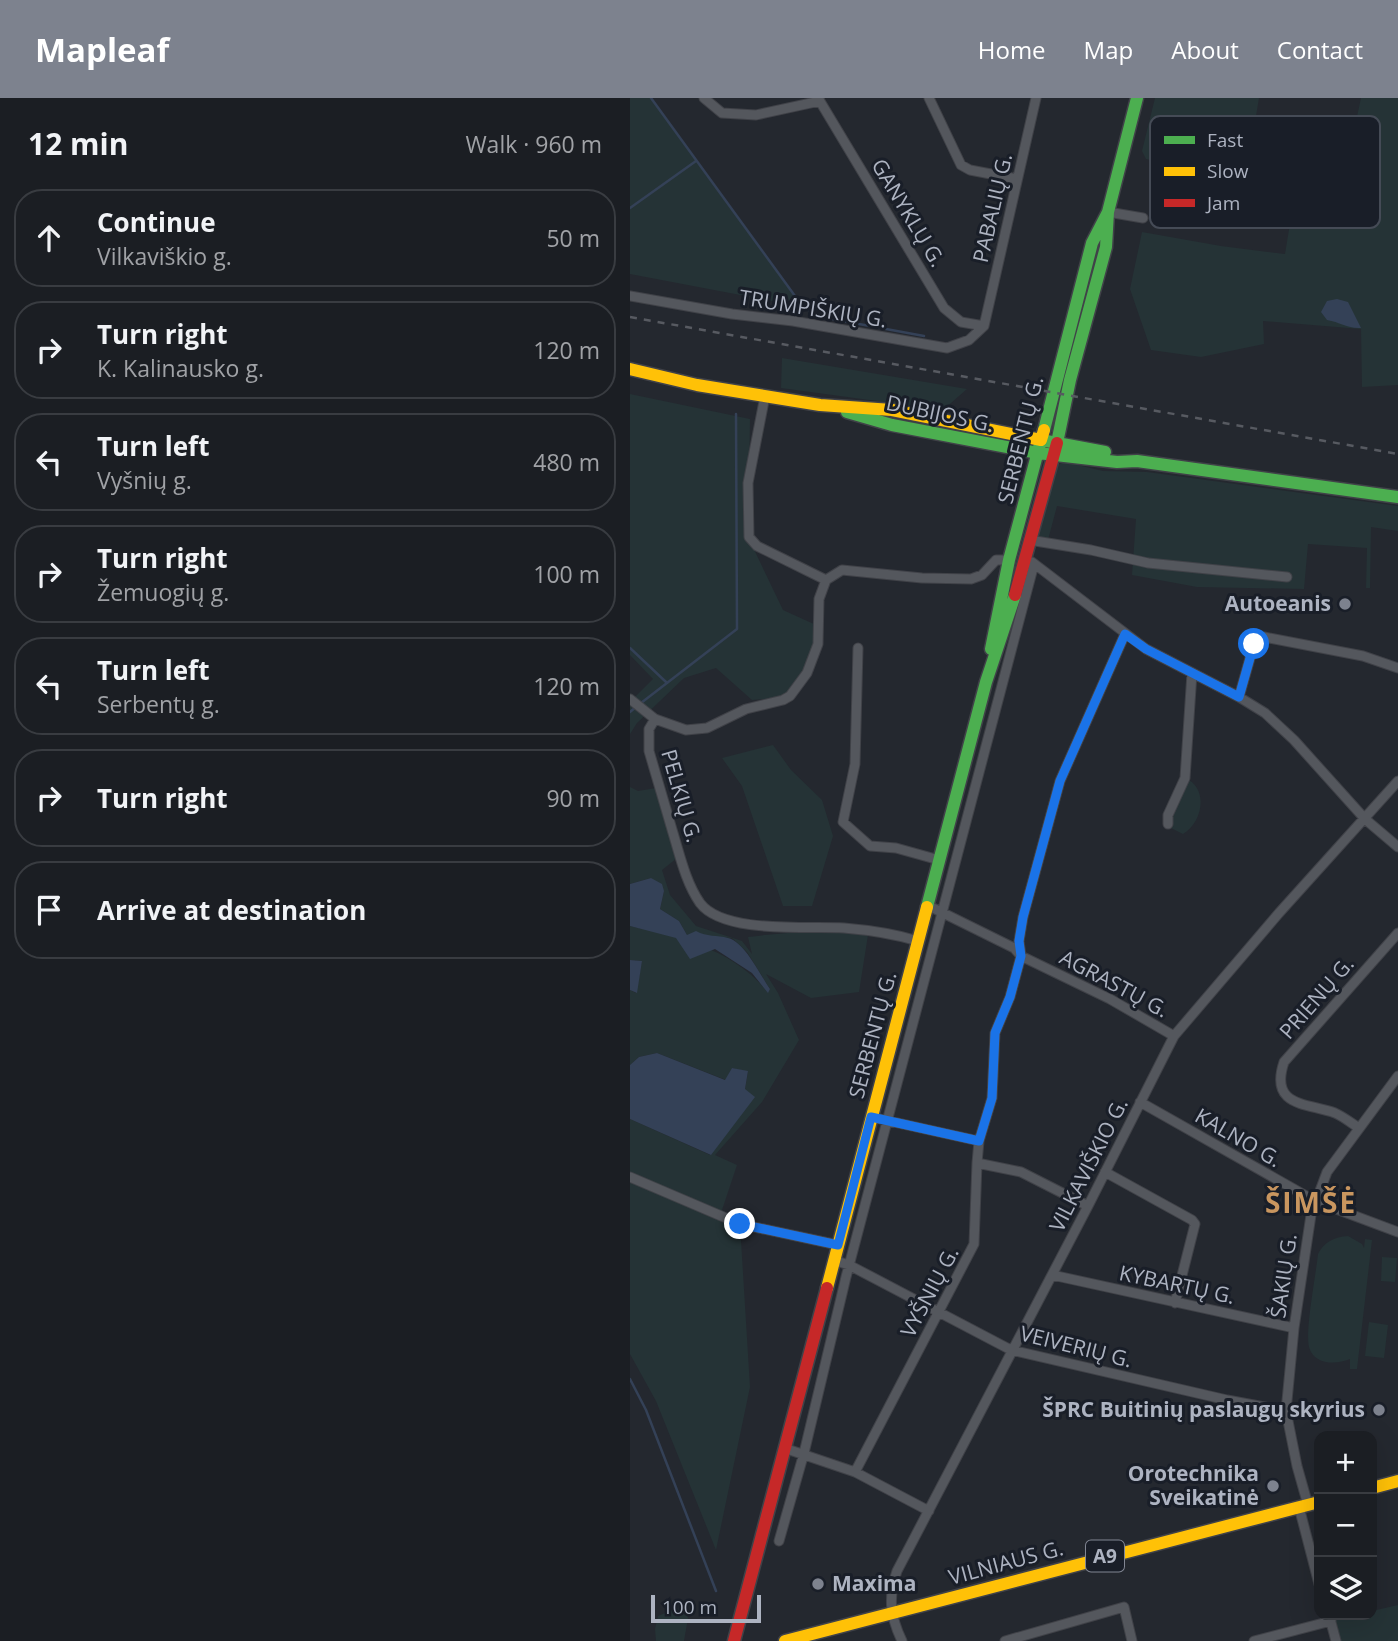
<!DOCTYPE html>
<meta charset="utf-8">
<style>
body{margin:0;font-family:"Open Sans",sans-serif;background:#24272b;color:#f1f3f6}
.controls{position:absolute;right:21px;bottom:21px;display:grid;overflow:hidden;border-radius:14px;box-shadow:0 7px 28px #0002}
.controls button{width:63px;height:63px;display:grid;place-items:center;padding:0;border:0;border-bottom:2px solid #393c41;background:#1b1e23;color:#f1f3f6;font:35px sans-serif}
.scale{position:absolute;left:21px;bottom:18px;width:110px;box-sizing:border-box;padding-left:7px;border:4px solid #adb3c1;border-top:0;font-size:19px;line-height:24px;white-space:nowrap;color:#adb3c1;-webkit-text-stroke:5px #191e28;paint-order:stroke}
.stop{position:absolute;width:21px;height:21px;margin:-16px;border:5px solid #1a73e8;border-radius:50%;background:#fff}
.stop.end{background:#1a73e8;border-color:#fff;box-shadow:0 2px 7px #0008}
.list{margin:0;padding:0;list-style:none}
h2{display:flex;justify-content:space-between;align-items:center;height:91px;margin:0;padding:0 28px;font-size:30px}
h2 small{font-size:23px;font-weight:400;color:#a0a2a6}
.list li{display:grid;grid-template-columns:46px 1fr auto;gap:21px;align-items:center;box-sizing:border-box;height:98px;margin:0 14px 14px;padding:0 14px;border:2px solid #393c41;border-radius:28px}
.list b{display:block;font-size:26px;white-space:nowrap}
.list p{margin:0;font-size:23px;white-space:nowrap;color:#a0a2a6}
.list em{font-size:23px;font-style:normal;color:#a0a2a6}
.icon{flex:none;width:38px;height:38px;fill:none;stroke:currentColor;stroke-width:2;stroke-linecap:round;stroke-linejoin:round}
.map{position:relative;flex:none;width:768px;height:1543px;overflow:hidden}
header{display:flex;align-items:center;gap:42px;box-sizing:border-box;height:98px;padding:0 35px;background:#7d828e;color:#fff}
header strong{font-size:33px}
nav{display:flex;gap:38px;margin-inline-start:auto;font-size:24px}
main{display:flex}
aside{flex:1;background:#1b1e23}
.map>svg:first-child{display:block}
.green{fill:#253336}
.water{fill:#344157}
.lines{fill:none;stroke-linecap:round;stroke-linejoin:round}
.stream{stroke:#344157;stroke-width:2.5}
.street-casing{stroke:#404248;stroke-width:11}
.fast-casing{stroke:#404248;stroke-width:15}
.slow-casing{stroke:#404248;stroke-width:15}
.jam-casing{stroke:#404248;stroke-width:15}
.street{stroke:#54575d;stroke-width:9}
.fast{stroke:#4caf50;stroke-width:12}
.slow{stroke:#ffc107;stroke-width:12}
.jam{stroke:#c62828;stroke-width:12}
.rail{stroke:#575a61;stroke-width:2.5;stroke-dasharray:7 7;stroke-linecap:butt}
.route{stroke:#1a73e8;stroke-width:9}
.poi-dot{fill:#7d828e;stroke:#191e28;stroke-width:2.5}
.labels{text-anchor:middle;stroke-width:6;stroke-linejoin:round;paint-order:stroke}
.shield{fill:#191e28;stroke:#818693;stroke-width:2}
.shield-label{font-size:19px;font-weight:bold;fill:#adb3c1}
.street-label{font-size:21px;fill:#adb3c1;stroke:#191e28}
.poi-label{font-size:21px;font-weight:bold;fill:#adb3c1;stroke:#191e28;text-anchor:end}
.district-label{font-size:28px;font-weight:bold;letter-spacing:2px;fill:#c9965f;stroke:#191e28}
.key{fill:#191e28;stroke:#454b56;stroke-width:2}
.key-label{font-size:19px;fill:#adb3c1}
</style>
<header>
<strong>Mapleaf</strong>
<nav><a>Home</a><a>Map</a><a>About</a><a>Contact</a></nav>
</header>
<main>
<aside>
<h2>12 min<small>Walk · 960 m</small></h2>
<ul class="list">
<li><svg class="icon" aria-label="ahead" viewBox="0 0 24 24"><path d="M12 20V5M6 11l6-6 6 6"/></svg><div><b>Continue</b><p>Vilkaviškio g.</p></div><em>50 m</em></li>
<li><svg class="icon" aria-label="right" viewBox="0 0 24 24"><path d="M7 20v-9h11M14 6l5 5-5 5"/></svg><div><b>Turn right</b><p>K. Kalinausko g.</p></div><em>120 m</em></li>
<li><svg class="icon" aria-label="left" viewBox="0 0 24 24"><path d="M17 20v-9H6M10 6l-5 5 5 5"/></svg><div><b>Turn left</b><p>Vyšnių g.</p></div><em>480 m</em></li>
<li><svg class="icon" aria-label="right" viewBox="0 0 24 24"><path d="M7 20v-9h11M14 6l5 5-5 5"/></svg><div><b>Turn right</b><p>Žemuogių g.</p></div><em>100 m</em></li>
<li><svg class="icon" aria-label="left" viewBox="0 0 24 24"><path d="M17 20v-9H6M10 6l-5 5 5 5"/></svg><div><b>Turn left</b><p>Serbentų g.</p></div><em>120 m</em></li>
<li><svg class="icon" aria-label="right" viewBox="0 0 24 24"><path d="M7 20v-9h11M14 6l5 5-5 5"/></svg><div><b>Turn right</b></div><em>90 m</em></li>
<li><svg class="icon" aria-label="arrive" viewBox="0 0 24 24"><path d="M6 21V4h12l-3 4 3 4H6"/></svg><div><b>Arrive at destination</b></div></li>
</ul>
</aside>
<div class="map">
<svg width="768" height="1543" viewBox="0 0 768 1543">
<rect width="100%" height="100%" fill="#24282f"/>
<path class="green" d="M 0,0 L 21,0 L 173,209 L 0,176 Z
M 525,0 L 629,0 L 626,18 C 595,43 557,69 516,61 L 512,53 Z
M 731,0 L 768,0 L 768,287 L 732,289 L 731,231 L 633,223 L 634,246 L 571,259 L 521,252 L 500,191 L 512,134 L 591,148 L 655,156 L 664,101 L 668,93 L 678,88 L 680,57 L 717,65 Z
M 152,260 L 337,291 L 313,312 L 151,290 Z
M 0,296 L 120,321 L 118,439 L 153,512 L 186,527 C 184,548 176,586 155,596 C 146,601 133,601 122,602 L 86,570 L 54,580 L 7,625 L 0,636 L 0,604 L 23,581 L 0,557 Z
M 435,364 L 473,373 L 517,374 L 768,408 L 768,433 L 741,429 L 740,490 L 736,490 L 737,450 L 678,446 L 674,491 L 567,489 L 502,477 L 506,421 L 427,408 L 418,442 L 403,439 L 425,368 Z
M 143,647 L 161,672 L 192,702 L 203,738 L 182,808 L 153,808 L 112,688 L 92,660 Z
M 555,680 C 579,690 573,724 553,736 L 539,729 L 537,722 Z
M 0,689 L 8,693 L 26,690 L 47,760 L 32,772 L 40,797 L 66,828 L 112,843 L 122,856 L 118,839 C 157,834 199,832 238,837 L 229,894 L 181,900 L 136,876 L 148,895 L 169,942 L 132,1004 L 85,1057 L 107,1067 L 90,1118 L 110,1126 L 120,1289 L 86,1452 L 26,1303 L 0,1256 L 0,1021 L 80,1057 L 115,991 L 118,974 L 102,970 L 96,982 L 27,955 L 9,959 L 0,967 L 0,892 L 6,895 L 12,863 L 0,862 L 0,828 C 53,840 102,851 138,894 L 140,891 L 117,854 L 102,840 L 57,837 L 49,823 L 30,811 L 34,793 L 21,780 L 0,786 Z
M 718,1138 L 732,1146 L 734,1150 L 735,1141 L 742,1142 L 727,1271 L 720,1271 L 720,1261 C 706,1267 684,1267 679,1249 C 675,1233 686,1176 688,1156 C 694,1144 704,1139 718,1138 Z
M 752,1159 L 767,1160 L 765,1184 L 751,1183 Z
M 739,1224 L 758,1227 L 754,1260 L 735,1258 Z
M 768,1507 L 768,1543 L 706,1543 L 701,1523 L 726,1517 L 742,1517 L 742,1513 Z
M 47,1510 L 54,1512 L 58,1520 L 54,1543 L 26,1543 L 25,1531 L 28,1518 Z"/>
<path class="water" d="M 707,201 L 718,204 L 731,230 C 718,231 710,224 697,222 L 691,214 L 697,203 Z
M 21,780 L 32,786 L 34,793 L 30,811 L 49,823 L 57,837 L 66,833 C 77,839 87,837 98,840 C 115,844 130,877 140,891 L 138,895 L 122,875 L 85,851 L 60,861 L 46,840 L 0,828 L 0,786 Z
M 0,862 L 12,863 L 7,895 L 0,892 Z
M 27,955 L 95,982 L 102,970 L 118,973 L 115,991 L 125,999 L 81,1057 L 0,1021 L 0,967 L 9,959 Z"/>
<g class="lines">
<path class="stream" d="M 21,0 L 173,209 L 191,219 L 294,238
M 0,110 L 66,63
M 0,550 L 36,584
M 11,605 L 107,531 L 106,316
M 0,614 L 6,609
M 0,1281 L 16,1312 L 86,1493"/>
<g class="street-casing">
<path id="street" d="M 74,0 L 92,15 L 126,17 L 190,3
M 188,0 L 314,210 L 331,224 L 354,228
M 299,0 L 331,67 L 340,72 L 387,81
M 478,114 L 513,120
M 0,198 L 102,216 L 163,223 L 317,250 L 339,242 L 354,228
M 354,228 L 406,0
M 135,298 L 118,385 L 119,439 L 127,448 L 196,482 L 189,501 L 188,546 L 177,575 L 160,598 L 153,602 L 116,611 L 77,630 L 56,632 L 25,621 L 19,631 L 19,653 C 27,680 35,708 43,735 C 50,758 56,785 70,805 C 93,836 178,828 214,830 C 238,832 265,836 288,843
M 399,442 L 461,452 L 518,465 L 657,479
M 402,464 L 516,551 L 609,599 L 635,615 L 664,642 L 735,721 L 768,749
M 196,482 L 212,472 L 292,480 L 341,481 L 352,477 L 366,462 L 379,462
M 228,550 L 225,666 L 213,724 L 240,748 L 266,750 L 309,762
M 609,599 L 624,546 L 634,539 L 733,558 L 768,570
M 0,601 L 25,621
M 538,726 L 538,717 L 555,680 L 562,575
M 297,807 L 384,850 L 391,858 L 480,901 L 544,938
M 510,1004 L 685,1103 L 768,1134
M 241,1019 L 349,1043
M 729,1030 C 721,1025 714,1019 705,1015 C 677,1005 639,1009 654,964 L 768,835
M 347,1065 L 391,1074 L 458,1108
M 475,1074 L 562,1122 L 565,1126 L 545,1205
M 0,1079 L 110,1126 L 208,1147
M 203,1162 L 219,1167 L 381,1252 L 597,1302 L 656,1313
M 422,1177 L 664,1230
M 154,1350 L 225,1374 L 299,1413
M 225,1374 L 344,1146 L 347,1065 L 349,1043 L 362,1000 L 365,935 L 380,899 L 391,858 L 389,843 L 393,819 L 430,683 L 495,536
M 678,1407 L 667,1368 L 656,1313 L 664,1230 L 681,1117 L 697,1074 L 768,978
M 669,1409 L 689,1486
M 149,1443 L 174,1355 L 216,1179 L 404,466
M 699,1517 L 706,1543
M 272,1543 C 260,1518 258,1499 267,1473 L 458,1108 L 544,938 L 649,815 L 768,683
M 375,1543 L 494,1509 L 502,1543
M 624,1543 L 701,1523"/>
</g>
<g class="fast-casing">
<path id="fast" d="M 217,314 L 262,327 L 408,355
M 414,332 L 462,145 L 478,114
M 427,345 L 440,282 L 476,149 L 478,114 L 507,0
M 408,355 L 487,364 L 507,363 L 768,399
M 361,551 L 379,462 L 411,342 L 475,354
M 297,809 L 356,584 L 385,497"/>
</g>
<g class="slow-casing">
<path id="slow" d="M 0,271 L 67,287 L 190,307 L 262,312 L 411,342 L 414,332
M 197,1190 L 297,809
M 742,1390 L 768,1383
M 155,1543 L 689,1404"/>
</g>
<g class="jam-casing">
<path id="jam" d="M 385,497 L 427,345
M 104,1543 L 197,1190"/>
</g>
<use href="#street" class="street"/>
<use href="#fast" class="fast"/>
<use href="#slow" class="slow"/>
<use href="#jam" class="jam"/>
<path class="rail" d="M 0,219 L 768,356"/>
</g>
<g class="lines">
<path class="route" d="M 110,1126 L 208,1147 L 241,1019 L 349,1043 L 362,1000 L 365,935 L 380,899 L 391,858 L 389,843 L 393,819 L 430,683 L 495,536 L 516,551 L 609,599 L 624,546"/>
</g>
<g class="poi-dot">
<circle cx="715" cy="506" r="7"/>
<circle cx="749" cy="1312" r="7"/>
<circle cx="643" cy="1388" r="7"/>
<circle cx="188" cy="1486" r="7"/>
</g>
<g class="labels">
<rect class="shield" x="456" y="1442.5" width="38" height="31" rx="5"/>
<g class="shield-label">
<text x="475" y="1465">A9</text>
</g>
<g class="street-label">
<text transform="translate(363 110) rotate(-77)" y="7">PABALIŲ G.</text>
<text transform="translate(278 115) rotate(59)" y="7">GANYKLŲ G.</text>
<text transform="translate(183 211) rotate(9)" y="7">TRUMPIŠKIŲ G.</text>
<text transform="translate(310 316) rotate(12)" y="7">DUBIJOS G.</text>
<text transform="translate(391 342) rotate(-76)" y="7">SERBENTŲ G.</text>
<text transform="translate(51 698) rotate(74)" y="7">PELKIŲ G.</text>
<text transform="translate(484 886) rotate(28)" y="7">AGRASTŲ G.</text>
<text transform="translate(687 900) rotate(-49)" y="7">PRIENŲ G.</text>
<text transform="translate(243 937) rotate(-75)" y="7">SERBENTŲ G.</text>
<text transform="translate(608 1040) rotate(30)" y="7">KALNO G.</text>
<text transform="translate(459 1067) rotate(-63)" y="7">VILKAVIŠKIO G.</text>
<text transform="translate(654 1178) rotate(-82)" y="7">ŠAKIŲ G.</text>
<text transform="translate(547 1187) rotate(12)" y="7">KYBARTŲ G.</text>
<text transform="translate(300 1194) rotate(-62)" y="7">VYŠNIŲ G.</text>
<text transform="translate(446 1249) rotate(14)" y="7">VEIVERIŲ G.</text>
<text transform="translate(376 1465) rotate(-15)" y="7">VILNIAUS G.</text>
</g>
<g class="poi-label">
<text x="701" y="513">Autoeanis</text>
<text x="735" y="1319">ŠPRC Buitinių paslaugų skyrius</text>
<text x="629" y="1383">Orotechnika<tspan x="629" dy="24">Sveikatinė</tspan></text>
<text x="202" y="1493" text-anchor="start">Maxima</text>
</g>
<g class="district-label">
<text x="681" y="1115">ŠIMŠĖ</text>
</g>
</g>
<rect x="520" y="18" width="230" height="112" rx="10" class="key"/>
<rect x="534" y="38" width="31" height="8" fill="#4caf50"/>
<rect x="534" y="69" width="31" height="9" fill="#ffc107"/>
<rect x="534" y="101" width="31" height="8" fill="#c62828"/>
<g class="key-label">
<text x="577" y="49">Fast</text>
<text x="577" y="80">Slow</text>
<text x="577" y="112">Jam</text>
</g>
</svg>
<div class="controls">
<button>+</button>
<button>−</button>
<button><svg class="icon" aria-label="layers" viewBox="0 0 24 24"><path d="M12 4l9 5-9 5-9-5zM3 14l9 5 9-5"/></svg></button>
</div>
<div class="scale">100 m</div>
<div class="stop" style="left:624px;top:546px"></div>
<div class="stop end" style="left:110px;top:1126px"></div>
</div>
</main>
